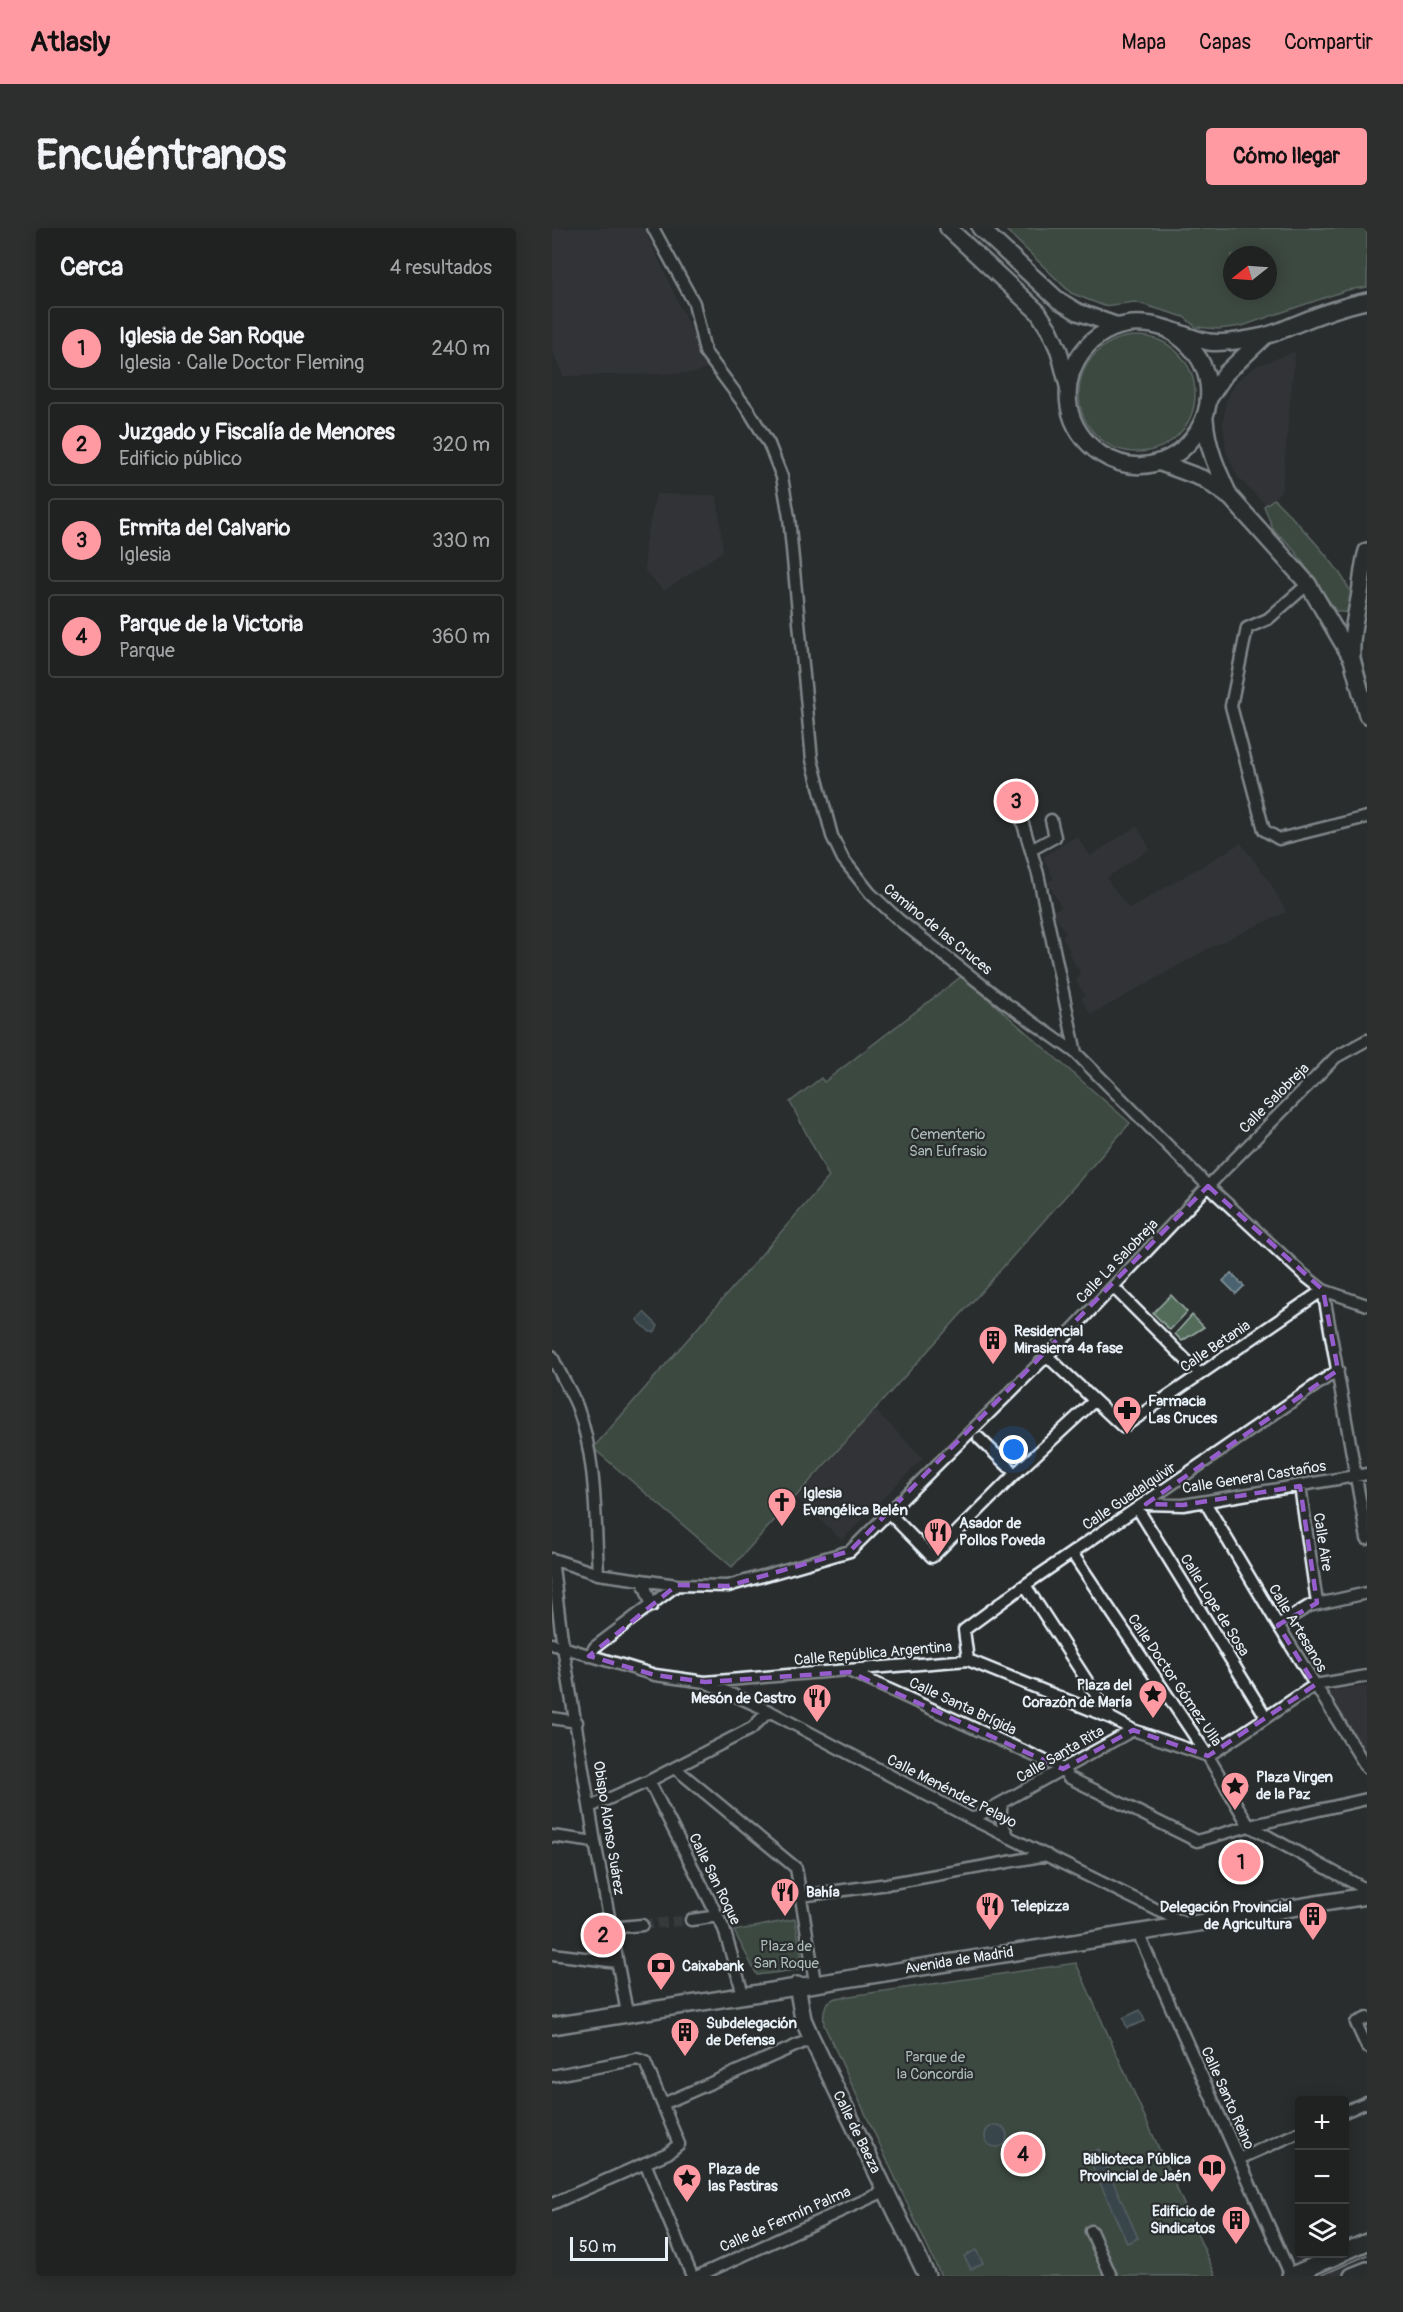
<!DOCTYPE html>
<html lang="es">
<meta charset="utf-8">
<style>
body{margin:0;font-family:Pangolin,sans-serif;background:#2d2f2f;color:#f1f3f6}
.controls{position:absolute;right:18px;bottom:18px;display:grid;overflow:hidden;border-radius:6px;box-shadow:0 3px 15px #0003}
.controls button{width:54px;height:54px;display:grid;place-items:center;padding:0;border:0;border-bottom:2px solid #3d3f40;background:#202222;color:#f1f3f6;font:30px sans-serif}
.compass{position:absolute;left:671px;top:18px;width:54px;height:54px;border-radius:50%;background:#202222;box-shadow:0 3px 15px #0003;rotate:253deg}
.scale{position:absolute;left:18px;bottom:15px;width:98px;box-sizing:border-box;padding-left:6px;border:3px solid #e8f1f8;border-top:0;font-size:16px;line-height:21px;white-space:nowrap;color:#e8f1f8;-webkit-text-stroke:4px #2a2d2e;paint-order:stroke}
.you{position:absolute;left:462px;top:1222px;width:21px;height:21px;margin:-15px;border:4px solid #fff;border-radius:50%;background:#1a73e8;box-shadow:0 0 0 9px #1a73e833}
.badge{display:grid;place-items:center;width:39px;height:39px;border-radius:50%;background:#ff9aa2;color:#111;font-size:20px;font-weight:700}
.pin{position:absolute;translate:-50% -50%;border:3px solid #fff;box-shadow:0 2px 6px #0006}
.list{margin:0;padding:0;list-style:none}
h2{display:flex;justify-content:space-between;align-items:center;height:78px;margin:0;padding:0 24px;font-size:26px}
h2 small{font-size:20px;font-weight:400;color:#a2a4a5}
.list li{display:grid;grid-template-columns:39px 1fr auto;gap:18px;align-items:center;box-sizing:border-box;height:84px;margin:0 12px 12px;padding:0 12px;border:2px solid #3d3f40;border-radius:6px}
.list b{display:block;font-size:22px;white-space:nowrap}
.list p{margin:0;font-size:20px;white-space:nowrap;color:#a2a4a5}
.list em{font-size:20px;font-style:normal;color:#a2a4a5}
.icon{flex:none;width:33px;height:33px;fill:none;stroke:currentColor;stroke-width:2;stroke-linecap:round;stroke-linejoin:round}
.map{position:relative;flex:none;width:815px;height:2048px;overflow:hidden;border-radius:6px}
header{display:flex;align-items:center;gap:36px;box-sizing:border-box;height:84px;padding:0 30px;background:#ff9aa2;color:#111}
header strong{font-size:28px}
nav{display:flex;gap:33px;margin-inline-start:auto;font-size:21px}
.intro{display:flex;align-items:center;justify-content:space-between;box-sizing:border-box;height:144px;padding:0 36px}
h1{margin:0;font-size:42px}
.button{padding:15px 27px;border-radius:6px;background:#ff9aa2;color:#111;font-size:21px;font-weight:700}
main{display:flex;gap:36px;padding:0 36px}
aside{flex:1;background:#202222;border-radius:6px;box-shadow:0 3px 15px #0003}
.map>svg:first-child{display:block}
.built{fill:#3b3b41}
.green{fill:#526c5a;stroke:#9daea9;stroke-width:1.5;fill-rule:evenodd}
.water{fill:#4c6470;stroke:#8a9ca6;stroke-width:1.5}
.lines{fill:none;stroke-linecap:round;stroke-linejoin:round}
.street-tunnel{stroke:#464a4c;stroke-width:10;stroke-dasharray:10 5;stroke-linecap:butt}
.street-casing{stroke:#e8f1f8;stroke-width:15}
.secondary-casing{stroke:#e8f1f8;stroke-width:20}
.street{stroke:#2a2d2e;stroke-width:10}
.secondary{stroke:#2a2d2e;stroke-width:15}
.tram{stroke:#e8f1f8;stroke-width:1.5}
.marked{fill:none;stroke:#965dcd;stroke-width:4.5;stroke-dasharray:12 8;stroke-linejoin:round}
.labels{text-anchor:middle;stroke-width:4.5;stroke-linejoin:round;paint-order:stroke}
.street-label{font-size:15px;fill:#e8f1f8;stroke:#2a2d2e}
.park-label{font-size:15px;fill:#acbcb9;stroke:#2a2d2e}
.poi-label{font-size:15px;font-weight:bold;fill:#e8f1f8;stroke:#2a2d2e;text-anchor:start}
</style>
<header>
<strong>Atlasly</strong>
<nav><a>Mapa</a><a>Capas</a><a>Compartir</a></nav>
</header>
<div class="intro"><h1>Encuéntranos</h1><a class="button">Cómo llegar</a></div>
<main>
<aside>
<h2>Cerca<small>4 resultados</small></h2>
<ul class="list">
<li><span class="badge">1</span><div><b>Iglesia de San Roque</b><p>Iglesia · Calle Doctor Fleming</p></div><em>240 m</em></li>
<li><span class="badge">2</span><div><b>Juzgado y Fiscalía de Menores</b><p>Edificio público</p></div><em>320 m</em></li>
<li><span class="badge">3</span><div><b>Ermita del Calvario</b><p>Iglesia</p></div><em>330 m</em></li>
<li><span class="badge">4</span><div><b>Parque de la Victoria</b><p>Parque</p></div><em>360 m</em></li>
</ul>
</aside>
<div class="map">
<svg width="815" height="2048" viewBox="0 0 815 2048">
<rect width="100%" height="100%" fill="#2a2d2e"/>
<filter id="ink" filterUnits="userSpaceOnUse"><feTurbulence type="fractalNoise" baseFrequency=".0167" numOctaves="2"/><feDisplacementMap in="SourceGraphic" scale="12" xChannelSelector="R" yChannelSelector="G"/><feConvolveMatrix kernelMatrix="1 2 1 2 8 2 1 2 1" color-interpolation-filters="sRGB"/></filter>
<g filter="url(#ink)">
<path class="built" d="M 0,0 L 92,0 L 156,139 L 143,145 L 11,148 L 0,122 Z
M 743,124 L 730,261 L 716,279 L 686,250 L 674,223 L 671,194 L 674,173 L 685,153 L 704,138 Z
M 104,266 L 165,267 L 171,323 L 112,363 L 93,343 L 93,317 Z
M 585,598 L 598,621 L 554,650 L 577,681 L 689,615 L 719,656 L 734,684 L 659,719 L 539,787 L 529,770 L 533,767 L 524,753 L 528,745 L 516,724 L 518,722 L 510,709 L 514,705 L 500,684 L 509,679 L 496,654 L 502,650 L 491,629 L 525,608 L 538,628 Z
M 323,1182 L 371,1230 L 290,1312 L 245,1270 Z
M 815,1458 L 815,1529 L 776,1466 L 780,1463 Z
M 815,2023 L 815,2038 L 792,2048 L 759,2048 Z"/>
<path class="green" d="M 452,0 L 815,0 L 815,59 L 795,62 L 690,98 L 666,101 L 644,99 L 632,89 L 583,74 L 552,78 L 519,65 ZM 680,27 L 716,27 L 716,63 L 680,63 Z
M527 166a58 58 0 1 1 116 0a58 58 0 1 1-116 0Z
M 722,271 C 740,289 798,348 800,371 C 801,375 798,381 796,385 L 784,383 L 740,319 L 721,301 L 712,278 Z
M 410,748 L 578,895 L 430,1063 L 180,1339 L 41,1220 L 277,949 L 238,874 L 269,850 L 272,854 Z
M 619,1067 L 635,1084 L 618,1102 L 601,1085 Z
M 640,1087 L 652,1099 L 630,1113 L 623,1106 Z
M 243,1691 L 252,1741 L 205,1747 L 182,1703 Z
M 524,1735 L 664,2048 L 389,2048 L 272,1797 C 271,1784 271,1774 284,1770 Z"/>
<path class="water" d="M 679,1045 L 692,1058 L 684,1066 L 671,1053 Z
M 92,1084 L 106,1098 L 103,1104 L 98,1104 L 85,1092 Z
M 588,1782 L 593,1793 L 575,1800 L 571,1790 Z
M433 1908a11 11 0 1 1 22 0a11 11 0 1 1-22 0Z
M 547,1921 L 586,2010 L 575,2015 L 535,1926 Z
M 424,2022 L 431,2035 L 419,2041 L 412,2028 Z"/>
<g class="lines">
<path class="street-tunnel" d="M 90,1697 L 139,1692"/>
<g class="street-casing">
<path id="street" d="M 101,0 L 142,75 L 153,124 L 197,183 L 217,216 L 230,249 L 237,289 L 260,532 L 280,608 L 291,631 L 318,665 L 347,692 L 452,774 L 524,825 L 656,958 L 752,1047 L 771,1062 L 815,1077
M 756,356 L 716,391 L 695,400 L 679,478 L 712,602 L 727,611 L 815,589
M 471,596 L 486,646 L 524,825
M 479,622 L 503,609 L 499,592
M 562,1060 L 648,1146
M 0,1128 C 7,1145 18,1161 25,1178 C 45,1231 43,1290 46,1346
M 495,1128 L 571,1199 L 771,1062 L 815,1311
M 427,1210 L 457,1239
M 748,1258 L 765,1375
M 653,1274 L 726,1397 L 815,1540
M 594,1276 L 631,1277 L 815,1246
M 586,1281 L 714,1489
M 338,1286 L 380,1329 L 462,1247 L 542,1173
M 520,1325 L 656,1528 L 697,1598
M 91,1353 L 100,1378
M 473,1357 L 559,1490
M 726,1397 L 757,1378 L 815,1365
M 0,1416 L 103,1447 L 153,1454 L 416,1432 L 559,1490 L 581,1502 L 656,1528 L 763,1457 L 815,1448
M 37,1428 L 43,1419 L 125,1357
M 416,1432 L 412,1402 L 473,1357 L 786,1142
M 299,1444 L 511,1541
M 155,1455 L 217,1483 L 420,1591 L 634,1696
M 0,1490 L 25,1494
M 123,1540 L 244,1640 L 263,1754
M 511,1541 L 516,1549 L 645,1613 L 697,1598 L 815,1571
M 97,1553 L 172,1701 L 191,1766
M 450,1576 C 447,1590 450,1597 457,1609
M 38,1579 L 97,1553 L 200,1500 L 217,1483
M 420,1591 L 581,1502
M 697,1598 L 815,1662
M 0,1608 L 43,1614
M 340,1655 L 495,1627
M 256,1667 L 336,1656
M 139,1692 L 166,1688
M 58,1700 L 90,1697
M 586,1705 L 739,2048
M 0,1726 L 65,1734
M 75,1785 L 43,1614 L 11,1419 L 0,1331 L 46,1346 L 125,1357 L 176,1358 L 298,1323 L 505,1118 L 663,951 L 784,829 L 815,812
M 815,1790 L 804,1795 L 815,1819
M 0,1848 L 85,1831 L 93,1834 L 127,1916 L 116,1925 L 0,1976
M 111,1876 L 259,1811
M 792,1884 L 815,1874
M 687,1931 L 748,1904
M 93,1935 L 140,2048
M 539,2003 L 559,2048
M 146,2048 L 333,1963"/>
</g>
<g class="secondary-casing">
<path id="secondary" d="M 396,0 L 486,84 L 498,103 L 507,123 L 516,158
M 428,0 L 506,72 L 526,84 L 566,98
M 618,103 C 706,156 627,275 549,226 C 532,215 520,197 517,178 C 510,133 546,92 592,96 C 614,97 635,110 657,114 C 671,116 698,111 712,108 C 722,106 732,101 742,97 C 766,87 789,78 815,73
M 656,172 L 674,145 L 713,108
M 653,191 C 655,219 665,241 677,267
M 606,234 L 652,251 L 679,270 L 756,356 L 800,431 L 815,487
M 800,428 C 799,408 803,391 807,371 C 810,355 810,339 815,323
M 245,1757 L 251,1791 L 258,1807 L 375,2048
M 0,1798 L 815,1668
M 792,2024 L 815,2014
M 738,2048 L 789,2026
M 800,2048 L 815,2042"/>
</g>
<use href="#street" class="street"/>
<use href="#secondary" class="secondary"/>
<path class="tram" d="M 768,2048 L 815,2027"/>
</g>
</g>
<path d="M0 0H815V2048H0ZM 656,958 L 771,1062 L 786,1142 L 594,1276 L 631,1277 L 748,1258 L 765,1375 L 726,1397 L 763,1457 L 656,1528 L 581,1502 L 511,1541 L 298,1444 L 153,1454 L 103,1447 L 37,1428 L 125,1357 L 176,1358 L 298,1323 Z" fill="#2a2d2e" fill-opacity=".55" fill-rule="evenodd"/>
<path class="marked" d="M 656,958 L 771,1062 L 786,1142 L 594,1276 L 631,1277 L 748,1258 L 765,1375 L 726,1397 L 763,1457 L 656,1528 L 581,1502 L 511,1541 L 298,1444 L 153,1454 L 103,1447 L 37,1428 L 125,1357 L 176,1358 L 298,1323 Z"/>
<defs>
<g id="building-pin" transform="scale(1.5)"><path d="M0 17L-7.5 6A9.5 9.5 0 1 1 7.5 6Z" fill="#ff9aa2" stroke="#2a2d2e"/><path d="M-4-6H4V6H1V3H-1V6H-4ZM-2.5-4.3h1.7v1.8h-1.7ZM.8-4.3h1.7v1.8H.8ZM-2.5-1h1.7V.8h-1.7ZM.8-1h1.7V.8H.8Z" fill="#111"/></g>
<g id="pharmacy-pin" transform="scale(1.5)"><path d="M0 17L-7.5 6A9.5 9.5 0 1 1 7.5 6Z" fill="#ff9aa2" stroke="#2a2d2e"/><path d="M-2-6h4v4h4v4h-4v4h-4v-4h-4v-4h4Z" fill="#111"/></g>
<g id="church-pin" transform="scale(1.5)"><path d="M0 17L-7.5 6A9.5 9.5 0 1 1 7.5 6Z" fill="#ff9aa2" stroke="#2a2d2e"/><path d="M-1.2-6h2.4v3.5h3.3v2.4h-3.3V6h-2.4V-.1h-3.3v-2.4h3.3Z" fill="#111"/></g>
<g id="restaurant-pin" transform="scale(1.5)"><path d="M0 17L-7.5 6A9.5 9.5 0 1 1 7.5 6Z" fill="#ff9aa2" stroke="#2a2d2e"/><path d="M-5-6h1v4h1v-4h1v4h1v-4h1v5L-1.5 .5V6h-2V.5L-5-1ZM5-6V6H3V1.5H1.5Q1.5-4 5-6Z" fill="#111"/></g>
<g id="sight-pin" transform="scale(1.5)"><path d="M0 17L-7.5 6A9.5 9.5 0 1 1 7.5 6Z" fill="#ff9aa2" stroke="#2a2d2e"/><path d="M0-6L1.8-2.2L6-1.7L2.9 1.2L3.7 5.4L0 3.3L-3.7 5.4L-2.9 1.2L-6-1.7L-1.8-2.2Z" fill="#111"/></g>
<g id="bank-pin" transform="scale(1.5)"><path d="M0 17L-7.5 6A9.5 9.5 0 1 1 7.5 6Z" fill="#ff9aa2" stroke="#2a2d2e"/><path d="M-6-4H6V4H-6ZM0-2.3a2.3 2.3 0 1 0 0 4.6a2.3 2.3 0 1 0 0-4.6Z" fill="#111"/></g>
<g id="library-pin" transform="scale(1.5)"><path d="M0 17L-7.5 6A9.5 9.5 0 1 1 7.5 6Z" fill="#ff9aa2" stroke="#2a2d2e"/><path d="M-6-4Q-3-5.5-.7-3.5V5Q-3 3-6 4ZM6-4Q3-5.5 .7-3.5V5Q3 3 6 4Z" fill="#111"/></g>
</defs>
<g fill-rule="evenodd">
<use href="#building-pin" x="441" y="1112"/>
<use href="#pharmacy-pin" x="575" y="1182"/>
<use href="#church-pin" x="230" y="1274"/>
<use href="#restaurant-pin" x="386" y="1304"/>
<use href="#sight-pin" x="601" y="1466"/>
<use href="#restaurant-pin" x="265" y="1470"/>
<use href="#sight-pin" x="683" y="1558"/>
<use href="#restaurant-pin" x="233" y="1664"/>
<use href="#restaurant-pin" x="438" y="1678"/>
<use href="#building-pin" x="761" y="1688"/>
<use href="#bank-pin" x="109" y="1738"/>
<use href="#building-pin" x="133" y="1804"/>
<use href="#library-pin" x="660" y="1940"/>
<use href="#sight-pin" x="135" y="1950"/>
<use href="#building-pin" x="684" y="1992"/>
</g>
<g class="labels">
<g class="street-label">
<text transform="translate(386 701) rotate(39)" y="5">Camino de las Cruces</text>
<text transform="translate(722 870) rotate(-45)" y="5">Calle Salobreja</text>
<text transform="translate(565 1033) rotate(-46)" y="5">Calle La Salobreja</text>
<text transform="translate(663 1118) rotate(-34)" y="5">Calle Betania</text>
<text transform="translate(702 1249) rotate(-9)" y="5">Calle General Castaños</text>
<text transform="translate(577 1268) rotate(-34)" y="5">Calle Guadalquivir</text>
<text transform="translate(771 1314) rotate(81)" y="5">Calle Aire</text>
<text transform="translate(663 1377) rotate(58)" y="5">Calle Lope de Sosa</text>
<text transform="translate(746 1400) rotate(59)" y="5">Calle Artesanos</text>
<text transform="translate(321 1425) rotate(-5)" y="5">Calle República Argentina</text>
<text transform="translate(623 1452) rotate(56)" y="5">Calle Doctor Gómez Ulla</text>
<text transform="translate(411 1478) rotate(25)" y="5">Calle Santa Brígida</text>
<text transform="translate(508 1526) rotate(-30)" y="5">Calle Santa Rita</text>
<text transform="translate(400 1563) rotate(27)" y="5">Calle Menéndez Pelayo</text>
<text transform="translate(57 1600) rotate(81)" y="5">Obispo Alonso Suárez</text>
<text transform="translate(163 1651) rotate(64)" y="5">Calle San Roque</text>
<text transform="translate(407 1732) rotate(-9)" y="5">Avenida de Madrid</text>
<text transform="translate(676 1870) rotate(66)" y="5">Calle Santo Reino</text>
<text transform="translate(305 1904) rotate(64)" y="5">Calle de Baeza</text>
<text transform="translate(233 1991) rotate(-24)" y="5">Calle de Fermín Palma</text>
</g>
<g class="park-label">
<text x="396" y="911">Cementerio<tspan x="396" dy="17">San Eufrasio</tspan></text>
<text x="234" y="1723">Plaza de<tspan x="234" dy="17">San Roque</tspan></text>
<text x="383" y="1834">Parque de<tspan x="383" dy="17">la Concordia</tspan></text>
</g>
<g class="poi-label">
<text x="462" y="1108">Residencial<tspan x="462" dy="17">Mirasierra 4ª fase</tspan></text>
<text x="596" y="1178">Farmacia<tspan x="596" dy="17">Las Cruces</tspan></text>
<text x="251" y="1270">Iglesia<tspan x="251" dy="17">Evangélica Belén</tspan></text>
<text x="407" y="1300">Asador de<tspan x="407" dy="17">Pollos Poveda</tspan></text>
<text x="580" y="1462" text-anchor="end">Plaza del<tspan x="580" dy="17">Corazón de María</tspan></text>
<text x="244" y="1475" text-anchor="end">Mesón de Castro</text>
<text x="704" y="1554">Plaza Virgen<tspan x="704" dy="17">de la Paz</tspan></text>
<text x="254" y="1669">Bahía</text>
<text x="459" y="1683">Telepizza</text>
<text x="740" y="1684" text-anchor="end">Delegación Provincial<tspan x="740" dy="17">de Agricultura</tspan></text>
<text x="130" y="1743">Caixabank</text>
<text x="154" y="1800">Subdelegación<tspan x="154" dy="17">de Defensa</tspan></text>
<text x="639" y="1936" text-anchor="end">Biblioteca Pública<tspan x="639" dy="17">Provincial de Jaén</tspan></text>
<text x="156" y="1946">Plaza de<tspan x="156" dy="17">las Pastiras</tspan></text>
<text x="663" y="1988" text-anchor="end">Edificio de<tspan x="663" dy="17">Sindicatos</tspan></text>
</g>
</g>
</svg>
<div class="controls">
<button>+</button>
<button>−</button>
<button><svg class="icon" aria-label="layers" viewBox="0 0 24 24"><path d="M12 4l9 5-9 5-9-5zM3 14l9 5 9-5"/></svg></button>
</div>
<svg class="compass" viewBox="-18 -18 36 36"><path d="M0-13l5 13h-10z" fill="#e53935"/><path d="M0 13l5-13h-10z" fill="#a2a4a5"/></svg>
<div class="scale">50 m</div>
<div class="you"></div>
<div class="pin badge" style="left:689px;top:1634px">1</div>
<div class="pin badge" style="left:51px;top:1707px">2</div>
<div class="pin badge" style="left:464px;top:573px">3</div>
<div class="pin badge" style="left:471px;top:1926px">4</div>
</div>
</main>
